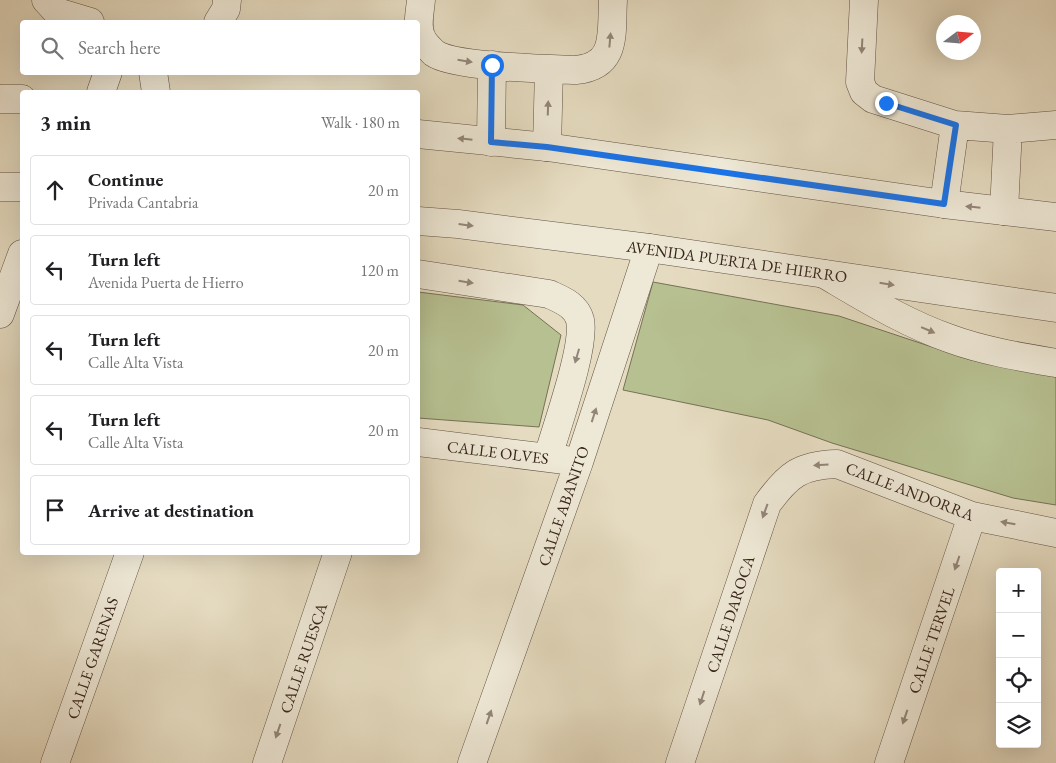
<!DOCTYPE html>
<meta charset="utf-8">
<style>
body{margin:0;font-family:"EB Garamond",serif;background:#f6f6f6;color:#202124}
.controls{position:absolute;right:15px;bottom:15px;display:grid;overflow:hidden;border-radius:5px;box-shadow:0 5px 20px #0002}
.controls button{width:45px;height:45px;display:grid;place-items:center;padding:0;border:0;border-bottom:1px solid #e0e0e0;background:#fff;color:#202124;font:25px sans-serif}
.compass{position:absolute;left:936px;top:15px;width:45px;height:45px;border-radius:50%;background:#fff;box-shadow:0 5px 20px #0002;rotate:74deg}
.stop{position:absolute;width:15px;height:15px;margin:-11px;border:4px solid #1a73e8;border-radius:50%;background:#fff}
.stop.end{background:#1a73e8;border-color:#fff;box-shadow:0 1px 5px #0008}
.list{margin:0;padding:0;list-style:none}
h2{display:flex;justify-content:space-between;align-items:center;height:65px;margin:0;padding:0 20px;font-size:21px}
h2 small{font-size:16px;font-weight:400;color:#757577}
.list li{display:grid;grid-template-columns:32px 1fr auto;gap:15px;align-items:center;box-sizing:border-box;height:70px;margin:0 10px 10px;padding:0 10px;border:1px solid #e0e0e0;border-radius:5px}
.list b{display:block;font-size:19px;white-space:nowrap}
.list p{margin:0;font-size:16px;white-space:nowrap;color:#757577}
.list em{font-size:16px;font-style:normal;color:#757577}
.icon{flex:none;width:28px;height:28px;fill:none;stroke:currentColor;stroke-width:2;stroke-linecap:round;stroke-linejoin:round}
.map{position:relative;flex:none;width:1056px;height:763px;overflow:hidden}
.search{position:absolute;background:#fff;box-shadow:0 5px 20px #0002;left:20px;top:20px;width:400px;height:55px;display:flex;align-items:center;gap:12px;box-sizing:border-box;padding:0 18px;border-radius:5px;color:#757577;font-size:19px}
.panel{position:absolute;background:#fff;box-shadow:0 5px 20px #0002;left:20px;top:90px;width:400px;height:465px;border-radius:5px}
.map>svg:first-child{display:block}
.green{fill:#b7c091;stroke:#767256}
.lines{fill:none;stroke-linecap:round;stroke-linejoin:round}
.minor-casing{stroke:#625244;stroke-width:29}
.tertiary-casing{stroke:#625244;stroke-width:29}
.minor{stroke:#eee8d6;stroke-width:28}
.tertiary{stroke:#eee8d6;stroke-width:28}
.oneway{fill:#928678}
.route{stroke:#1a73e8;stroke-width:6}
.labels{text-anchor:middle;stroke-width:5;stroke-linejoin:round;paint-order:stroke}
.street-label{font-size:16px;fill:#36241b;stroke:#eee8d6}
</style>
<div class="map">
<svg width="1056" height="763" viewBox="0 0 1056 763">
<rect width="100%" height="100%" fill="#e5dbc0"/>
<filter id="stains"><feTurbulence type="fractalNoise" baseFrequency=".004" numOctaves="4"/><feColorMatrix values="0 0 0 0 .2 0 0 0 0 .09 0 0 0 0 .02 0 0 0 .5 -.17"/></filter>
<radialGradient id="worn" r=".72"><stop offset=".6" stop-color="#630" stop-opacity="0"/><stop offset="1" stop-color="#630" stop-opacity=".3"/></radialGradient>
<path class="green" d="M 653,282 L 839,316 L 971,360 L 1056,376 L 1056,505 L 1013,498 L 832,443 L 768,420 L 623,390 Z
M 418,292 L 523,305 L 561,335 L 539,427 L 418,418 Z"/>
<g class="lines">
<g class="minor-casing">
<path id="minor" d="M 46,0 L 57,12 L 90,22
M 421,0 C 420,13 415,30 424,42 C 426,45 431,50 434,53 C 453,67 549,69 576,70 C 618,66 611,33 613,0
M 864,0 L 860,82 L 864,92 L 873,99 L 955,125 L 1008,129 L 1056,125
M 218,22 L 226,9 L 227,0
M 153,72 L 156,92
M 101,92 L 108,72
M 491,142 L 492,65
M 547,147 L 549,69
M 944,204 L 955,125
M 1004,211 L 1008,129
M 418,274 L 549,294 C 562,300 576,305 580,320 C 586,346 556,428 548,457
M 824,274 C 865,298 905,323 951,339 C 984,351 1021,357 1056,363
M 0,314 L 22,254
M 418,442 L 565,460
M 55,763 L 130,552
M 267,763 L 338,552
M 472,763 L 579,462 L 649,248
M 680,763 L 767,504 C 788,475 800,465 837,464 L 972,516 L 1056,533
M 889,763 L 972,516"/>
</g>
<g class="tertiary-casing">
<path id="tertiary" d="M 0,99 L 22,99
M 418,134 L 547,147 L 944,204 L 1056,217
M 0,187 L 22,187
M 418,221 L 458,224 L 649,248 L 1056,308"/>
</g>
<use href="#minor" class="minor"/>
<use href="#tertiary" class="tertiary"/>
</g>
<defs><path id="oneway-solid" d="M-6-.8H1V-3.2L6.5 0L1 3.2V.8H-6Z" transform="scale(1.25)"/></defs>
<g class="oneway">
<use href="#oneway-solid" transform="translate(610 40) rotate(-85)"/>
<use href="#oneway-solid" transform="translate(862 46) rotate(93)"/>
<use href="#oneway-solid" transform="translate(465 61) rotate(9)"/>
<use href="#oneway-solid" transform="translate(548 108) rotate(-88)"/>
<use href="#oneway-solid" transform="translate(465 139) rotate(-174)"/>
<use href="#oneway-solid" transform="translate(973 207) rotate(-174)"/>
<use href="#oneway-solid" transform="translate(466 225) rotate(7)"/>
<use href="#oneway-solid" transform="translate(466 282) rotate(9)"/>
<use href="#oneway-solid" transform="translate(887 284) rotate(9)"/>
<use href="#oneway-solid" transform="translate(928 330) rotate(23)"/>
<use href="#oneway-solid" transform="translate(577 356) rotate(106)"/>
<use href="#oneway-solid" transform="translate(594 415) rotate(-72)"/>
<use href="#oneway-solid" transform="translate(821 465) rotate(176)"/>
<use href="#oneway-solid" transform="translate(765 511) rotate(110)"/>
<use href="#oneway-solid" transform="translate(1008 523) rotate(-170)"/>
<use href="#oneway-solid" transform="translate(957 563) rotate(109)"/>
<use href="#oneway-solid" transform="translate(702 698) rotate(108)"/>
<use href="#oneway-solid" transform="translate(489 717) rotate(-71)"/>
<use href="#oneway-solid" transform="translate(905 717) rotate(109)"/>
<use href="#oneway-solid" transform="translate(278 731) rotate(109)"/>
</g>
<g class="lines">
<path class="route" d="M 492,65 L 491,142 L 547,147 L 944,204 L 956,125 L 886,103"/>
</g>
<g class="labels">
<g class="street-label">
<text transform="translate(737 261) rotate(8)" y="6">AVENIDA PUERTA DE HIERRO</text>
<text transform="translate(498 452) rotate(7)" y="6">CALLE OLVES</text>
<text transform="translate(910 491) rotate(21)" y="6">CALLE ANDORRA</text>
<text transform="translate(563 506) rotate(-71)" y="6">CALLE ABANITO</text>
<text transform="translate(730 614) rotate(-72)" y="6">CALLE DAROCA</text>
<text transform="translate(931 640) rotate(-71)" y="6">CALLE TERVEL</text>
<text transform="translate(92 658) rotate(-71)" y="6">CALLE GARENAS</text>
<text transform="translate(303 658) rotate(-71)" y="6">CALLE RUESCA</text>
</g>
</g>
<rect width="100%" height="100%" filter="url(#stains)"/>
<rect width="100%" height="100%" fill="url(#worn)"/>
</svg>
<div class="controls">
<button>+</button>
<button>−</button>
<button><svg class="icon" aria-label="locate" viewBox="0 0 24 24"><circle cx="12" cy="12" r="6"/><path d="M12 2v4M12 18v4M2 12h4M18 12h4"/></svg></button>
<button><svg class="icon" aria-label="layers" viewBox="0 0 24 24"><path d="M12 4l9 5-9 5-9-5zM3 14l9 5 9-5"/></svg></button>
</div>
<svg class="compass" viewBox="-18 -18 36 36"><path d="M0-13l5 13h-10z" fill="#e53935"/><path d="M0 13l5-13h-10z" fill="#757577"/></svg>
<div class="stop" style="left:492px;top:65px"></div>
<div class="stop end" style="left:886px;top:103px"></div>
<div class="search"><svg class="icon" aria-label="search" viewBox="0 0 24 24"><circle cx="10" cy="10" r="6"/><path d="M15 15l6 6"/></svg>Search here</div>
<section class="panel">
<h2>3 min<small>Walk · 180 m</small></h2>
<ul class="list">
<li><svg class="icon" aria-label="ahead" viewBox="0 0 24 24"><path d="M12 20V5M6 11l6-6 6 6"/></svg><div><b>Continue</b><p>Privada Cantabria</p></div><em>20 m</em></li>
<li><svg class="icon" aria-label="left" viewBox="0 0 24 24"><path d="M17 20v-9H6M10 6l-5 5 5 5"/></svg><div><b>Turn left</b><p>Avenida Puerta de Hierro</p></div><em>120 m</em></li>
<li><svg class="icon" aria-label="left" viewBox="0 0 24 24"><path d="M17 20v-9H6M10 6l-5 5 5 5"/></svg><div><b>Turn left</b><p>Calle Alta Vista</p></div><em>20 m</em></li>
<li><svg class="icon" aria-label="left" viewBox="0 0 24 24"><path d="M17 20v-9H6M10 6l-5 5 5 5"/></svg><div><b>Turn left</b><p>Calle Alta Vista</p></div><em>20 m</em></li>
<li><svg class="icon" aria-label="arrive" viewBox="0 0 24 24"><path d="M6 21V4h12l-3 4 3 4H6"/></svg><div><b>Arrive at destination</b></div></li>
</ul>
</section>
</div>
